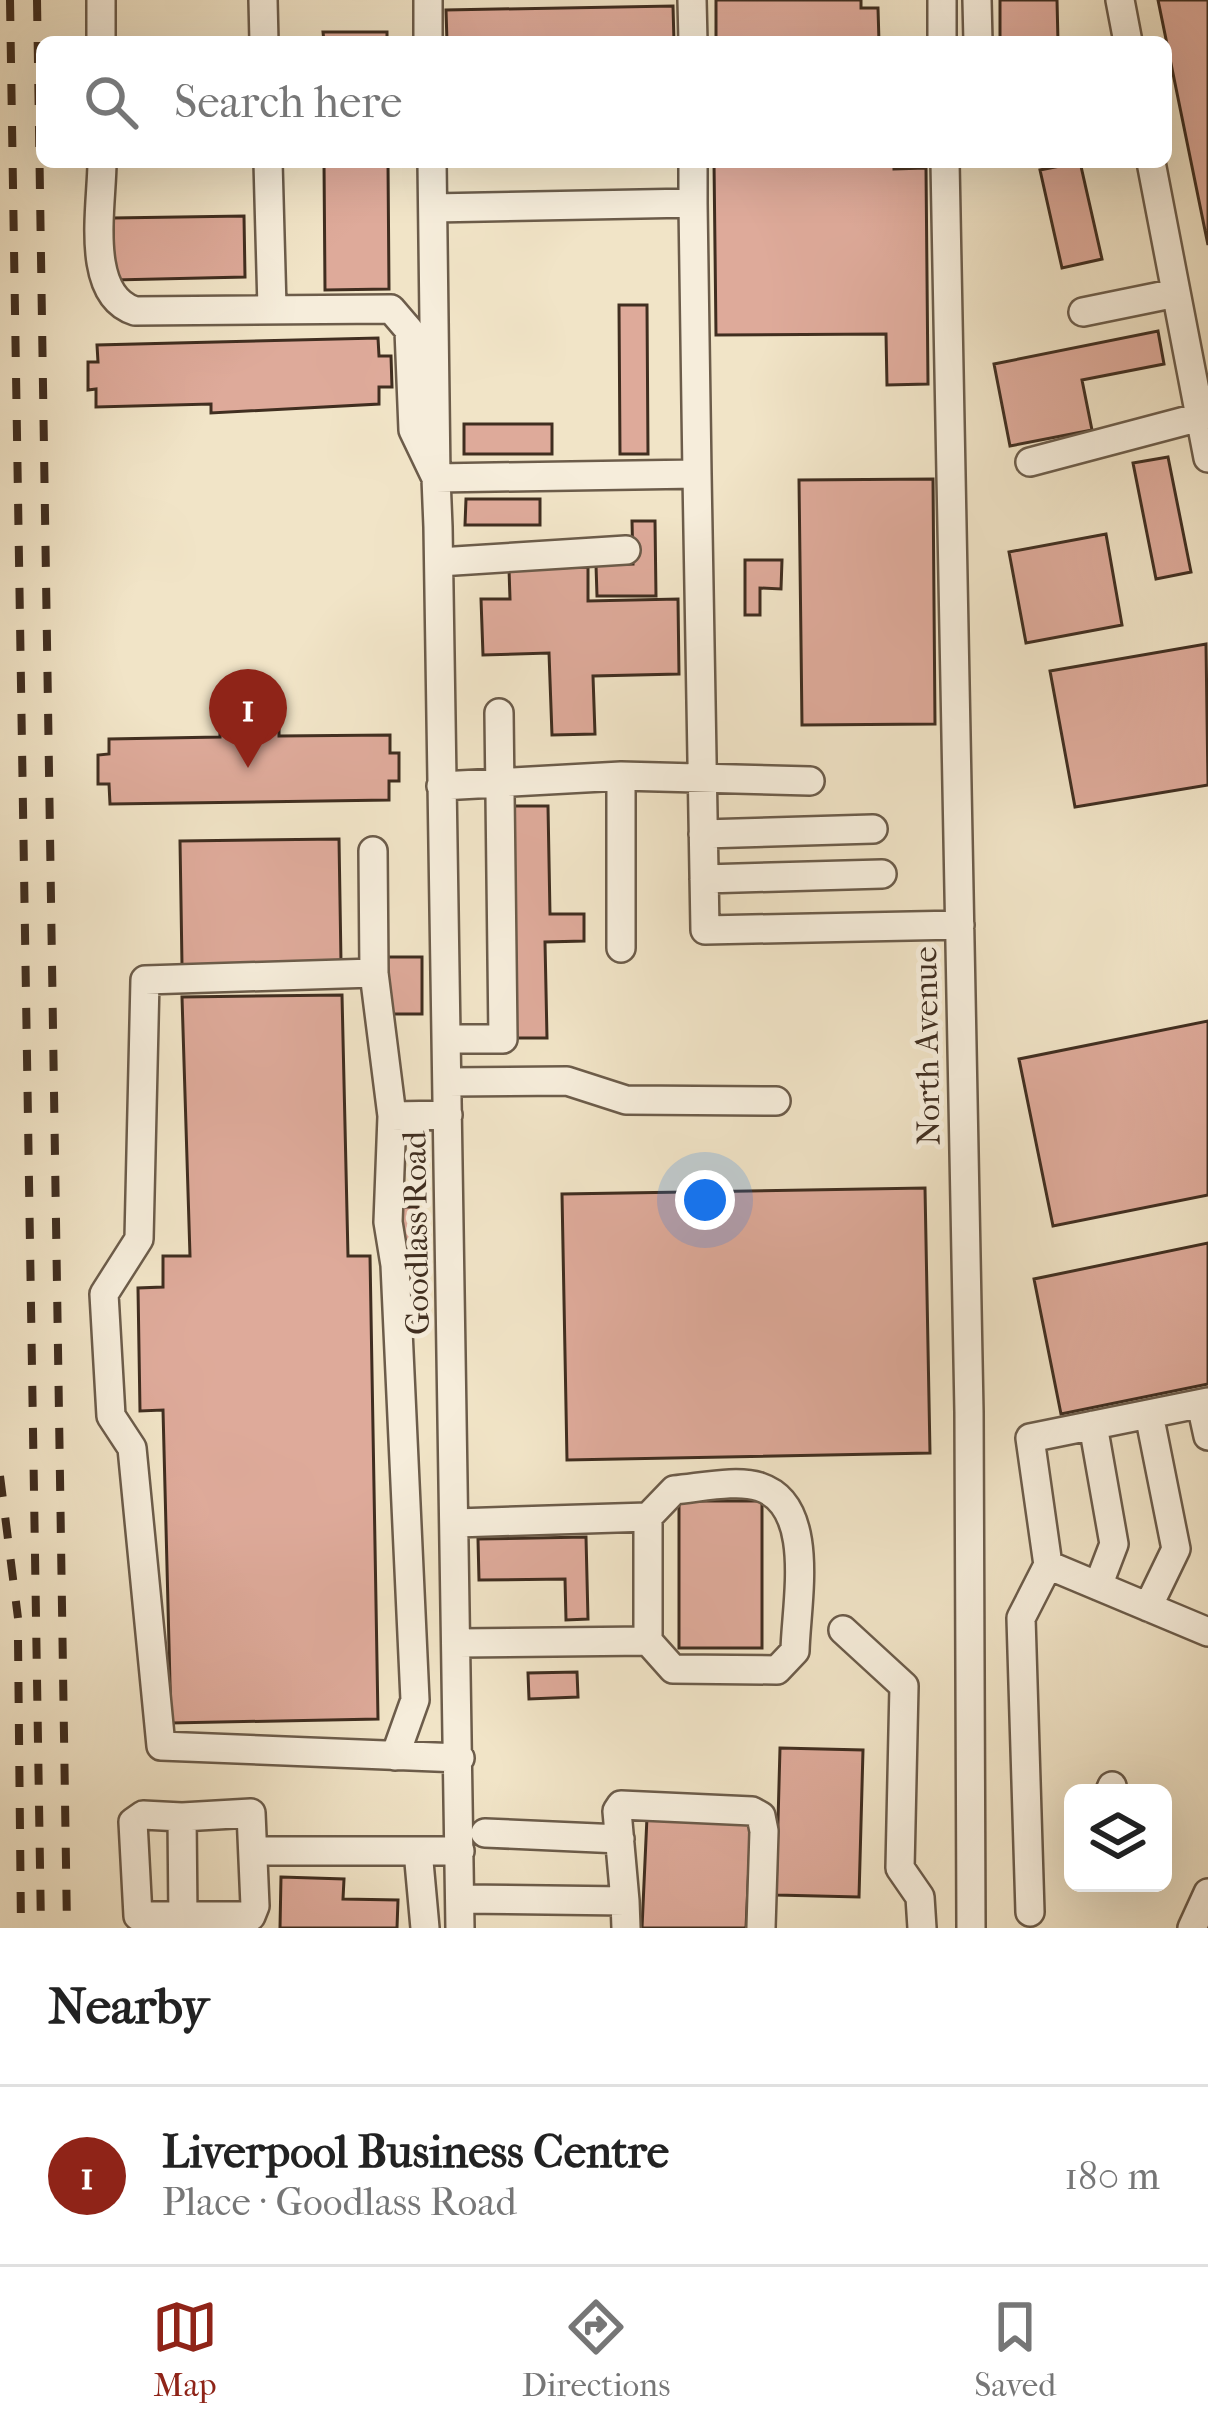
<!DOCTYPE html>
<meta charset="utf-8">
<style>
body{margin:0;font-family:"IM FELL French Canon",serif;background:#f2f2f2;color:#222}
.controls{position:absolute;right:36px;bottom:36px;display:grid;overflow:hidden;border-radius:18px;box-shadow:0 12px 48px #0002}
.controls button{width:108px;height:108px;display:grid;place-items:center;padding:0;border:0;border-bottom:3px solid #e0e0e0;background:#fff;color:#222;font:60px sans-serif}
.you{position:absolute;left:705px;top:1200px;width:42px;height:42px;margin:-30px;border:9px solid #fff;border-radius:50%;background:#1a73e8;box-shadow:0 0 0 18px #1a73e833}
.badge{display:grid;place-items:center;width:78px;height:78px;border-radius:50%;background:#8f2418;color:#fff;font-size:39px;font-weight:700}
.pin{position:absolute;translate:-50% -99px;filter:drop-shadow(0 3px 6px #0008)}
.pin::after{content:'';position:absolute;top:63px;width:42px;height:36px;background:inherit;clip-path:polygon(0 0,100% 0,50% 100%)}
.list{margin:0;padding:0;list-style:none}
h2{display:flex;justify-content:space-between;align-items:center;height:156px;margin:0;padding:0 48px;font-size:51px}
h2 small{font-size:39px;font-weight:400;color:#767676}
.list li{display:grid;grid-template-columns:78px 1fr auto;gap:36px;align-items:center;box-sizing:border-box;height:180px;padding:0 48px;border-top:3px solid #e0e0e0}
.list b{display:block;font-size:45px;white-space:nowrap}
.list p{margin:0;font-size:39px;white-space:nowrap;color:#767676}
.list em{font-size:39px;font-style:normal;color:#767676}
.icon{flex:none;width:66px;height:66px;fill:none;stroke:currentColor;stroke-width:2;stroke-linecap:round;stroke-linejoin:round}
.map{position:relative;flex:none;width:1208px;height:1928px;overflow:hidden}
.search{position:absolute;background:#fff;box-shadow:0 12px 48px #0002;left:36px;right:36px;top:36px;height:132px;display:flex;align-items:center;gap:30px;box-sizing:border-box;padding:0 42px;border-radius:18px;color:#767676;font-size:45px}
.sheet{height:336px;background:#fff}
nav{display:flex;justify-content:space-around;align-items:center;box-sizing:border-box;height:168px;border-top:3px solid #e0e0e0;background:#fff;font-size:33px;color:#767676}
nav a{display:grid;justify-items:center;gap:6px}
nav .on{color:#8f2418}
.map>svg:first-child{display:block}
.building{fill:#deaa9a;stroke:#402e20;stroke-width:3}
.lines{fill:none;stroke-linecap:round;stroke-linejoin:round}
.minor-casing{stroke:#6c5c4a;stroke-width:32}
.minor{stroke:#f6eddb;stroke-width:27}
.rail{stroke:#402e20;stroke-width:8;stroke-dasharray:21 21;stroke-linecap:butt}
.labels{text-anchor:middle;stroke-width:10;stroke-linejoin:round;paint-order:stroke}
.street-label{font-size:33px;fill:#402e20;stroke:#f6eddb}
</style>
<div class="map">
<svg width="1208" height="1928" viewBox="0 0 1208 1928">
<rect width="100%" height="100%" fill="#f1e4c7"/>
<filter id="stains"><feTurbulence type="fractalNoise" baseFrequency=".00167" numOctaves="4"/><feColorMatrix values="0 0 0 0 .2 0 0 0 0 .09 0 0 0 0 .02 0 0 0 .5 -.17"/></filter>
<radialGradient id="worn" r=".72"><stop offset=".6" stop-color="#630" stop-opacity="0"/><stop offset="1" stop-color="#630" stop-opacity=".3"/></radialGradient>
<path class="building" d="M 716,0 L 861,0 L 861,8 L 878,8 L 879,42 L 716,42 Z
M 1000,0 L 1057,0 L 1058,42 L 1000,42 Z
M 1158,0 L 1208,0 L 1208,245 Z
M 673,6 L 674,42 L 447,42 L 446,10 Z
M 323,32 L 387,32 L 387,42 L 324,42 Z
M 324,162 L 388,162 L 389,289 L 325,290 Z
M 714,162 L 894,162 L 894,169 L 926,168 L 928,384 L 887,385 L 886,334 L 716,335 Z
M 1080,162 L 1102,259 L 1062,268 L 1040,170 Z
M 244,216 L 245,277 L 114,280 L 113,218 Z
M 619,305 L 647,305 L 648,454 L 620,454 Z
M 1158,331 L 1164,364 L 1082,380 L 1092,430 L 1010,446 L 994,364 Z
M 378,338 L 379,356 L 391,356 L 392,387 L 379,387 L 379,404 L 211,413 L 211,404 L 96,407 L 96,389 L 88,390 L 88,362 L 98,362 L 97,345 Z
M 464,424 L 552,424 L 552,454 L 464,454 Z
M 1168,457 L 1191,572 L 1156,579 L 1133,463 Z
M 933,479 L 935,724 L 802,725 L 799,480 Z
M 466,499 L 540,499 L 540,525 L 465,525 Z
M 632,521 L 655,521 L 656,596 L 597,596 L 596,565 L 633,564 Z
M 1106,534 L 1122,625 L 1026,643 L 1009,552 Z
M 745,560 L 782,560 L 781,589 L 760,588 L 760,615 L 745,615 Z
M 588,567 L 588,601 L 678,599 L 679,674 L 593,676 L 595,734 L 552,735 L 549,653 L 483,655 L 481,599 L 510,599 L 509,569 Z
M 1206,644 L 1208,785 L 1075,807 L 1050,671 Z
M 279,729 L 279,736 L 390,735 L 390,753 L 399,753 L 399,781 L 389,781 L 389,800 L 110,804 L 109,784 L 98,784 L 98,755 L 109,754 L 109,739 L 220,737 L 220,730 Z
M 510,806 L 548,806 L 550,914 L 584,914 L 584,941 L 545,942 L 547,1038 L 514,1038 Z
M 339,839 L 341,962 L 182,965 L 180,841 Z
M 387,957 L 422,957 L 422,1014 L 386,1014 Z
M 342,995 L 348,1256 L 370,1256 L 378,1719 L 171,1723 L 163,1410 L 140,1411 L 138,1288 L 163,1287 L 163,1256 L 190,1256 L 182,997 Z
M 1208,1021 L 1208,1195 L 1053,1226 L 1019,1059 Z
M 925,1188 L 930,1453 L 567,1460 L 562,1194 Z
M 396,1207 L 418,1207 L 418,1242 L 396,1242 Z
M 1208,1243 L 1208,1384 L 1061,1414 L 1034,1279 Z
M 679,1501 L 762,1501 L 762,1648 L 679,1648 Z
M 586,1537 L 588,1619 L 566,1620 L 565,1579 L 479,1580 L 478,1539 Z
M 577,1672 L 578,1697 L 529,1699 L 528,1673 Z
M 780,1748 L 863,1750 L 859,1897 L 776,1895 Z
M 647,1817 L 751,1821 L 746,1928 L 642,1928 Z
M 281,1877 L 344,1879 L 343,1899 L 398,1900 L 397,1928 L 280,1928 Z"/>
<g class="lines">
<g class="minor-casing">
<path id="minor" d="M 101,0 L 101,42
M 263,0 L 264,42
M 428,0 L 428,42
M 692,0 L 693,42
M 942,0 L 942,42
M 977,0 L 978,42
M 1120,0 L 1128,42
M 102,162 C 102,205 84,295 135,311 L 391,309 L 409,330 L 413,430 L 436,478 L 438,527 L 460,1928
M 268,162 L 272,308
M 432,162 L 436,478 L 697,474 L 693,203 L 433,208
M 693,162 L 693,203
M 945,162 L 969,1412 L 971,1928
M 1151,162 L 1208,458
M 1083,312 L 1176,293
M 1030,462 L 1200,417
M 697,474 L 705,930 L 960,925
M 439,562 L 626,550
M 621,776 L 810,781
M 441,786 L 621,776 L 621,948
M 703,834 L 873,829
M 373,851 L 374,973
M 704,879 L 882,874
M 446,1039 L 503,1039 L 499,713
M 447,1082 L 567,1081 L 626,1100 L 776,1101
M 392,1116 L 448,1115
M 1201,1404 L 1208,1436
M 1093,1425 L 1114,1544 L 1098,1586
M 648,1517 L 674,1490 C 699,1488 737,1479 760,1487 C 817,1506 796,1603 795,1651 L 777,1670 L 673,1669 L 648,1641
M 456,1523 L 648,1517 L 648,1641 L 458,1643
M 1048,1565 L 1030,1438 L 1208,1402
M 1148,1607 L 1176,1549 L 1149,1414
M 843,1630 L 904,1686 L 900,1868 L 920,1897 L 922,1928
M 395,1756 L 415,1700 L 395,1265 L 388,1222 L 392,1116 L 374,973 L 145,980 L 139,1239 L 104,1294 L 111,1416 L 132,1448 L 161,1746 L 460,1758
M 1109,1793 L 1112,1786
M 182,1817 L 143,1815 L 133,1822 L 138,1916 L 251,1916 L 255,1906 L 251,1813 L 182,1817 L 183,1918
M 485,1833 L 620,1839
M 254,1851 L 460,1851
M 418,1851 L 425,1928
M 460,1899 L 625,1901 L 626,1928
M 625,1901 L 617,1811 L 621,1805 L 752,1811 L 761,1816 L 764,1831 L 761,1928
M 1030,1912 L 1021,1618 L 1048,1565 L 1208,1632
M 1192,1928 L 1208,1893"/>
</g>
<use href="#minor" class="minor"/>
<path class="rail" d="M 10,0 L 41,1928
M 37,0 L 67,1928
M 0,1476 L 18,1618
M 18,1640 L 21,1928"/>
</g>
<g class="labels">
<g class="street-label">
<text transform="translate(926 1046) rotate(-91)" y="12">North Avenue</text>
<text transform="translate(415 1233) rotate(-91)" y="12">Goodlass Road</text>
</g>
</g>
<rect width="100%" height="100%" filter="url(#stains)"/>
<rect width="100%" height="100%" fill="url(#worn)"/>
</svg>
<div class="controls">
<button><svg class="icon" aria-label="layers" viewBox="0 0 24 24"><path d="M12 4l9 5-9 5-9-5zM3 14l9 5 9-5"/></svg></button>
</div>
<div class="you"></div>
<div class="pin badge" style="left:248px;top:768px">1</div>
<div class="search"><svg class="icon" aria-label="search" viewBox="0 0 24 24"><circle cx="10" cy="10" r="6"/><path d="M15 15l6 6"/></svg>Search here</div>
</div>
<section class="sheet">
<h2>Nearby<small></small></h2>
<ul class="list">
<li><span class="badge">1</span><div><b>Liverpool Business Centre</b><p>Place · Goodlass Road</p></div><em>180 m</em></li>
</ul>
</section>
<nav>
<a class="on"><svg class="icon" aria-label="map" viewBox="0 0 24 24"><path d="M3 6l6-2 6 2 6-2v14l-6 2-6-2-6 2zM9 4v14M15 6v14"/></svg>Map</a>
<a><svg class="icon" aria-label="directions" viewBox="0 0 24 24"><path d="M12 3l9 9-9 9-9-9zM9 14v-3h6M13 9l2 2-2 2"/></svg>Directions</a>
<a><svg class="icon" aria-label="saved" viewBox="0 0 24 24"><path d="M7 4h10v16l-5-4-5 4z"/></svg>Saved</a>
</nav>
